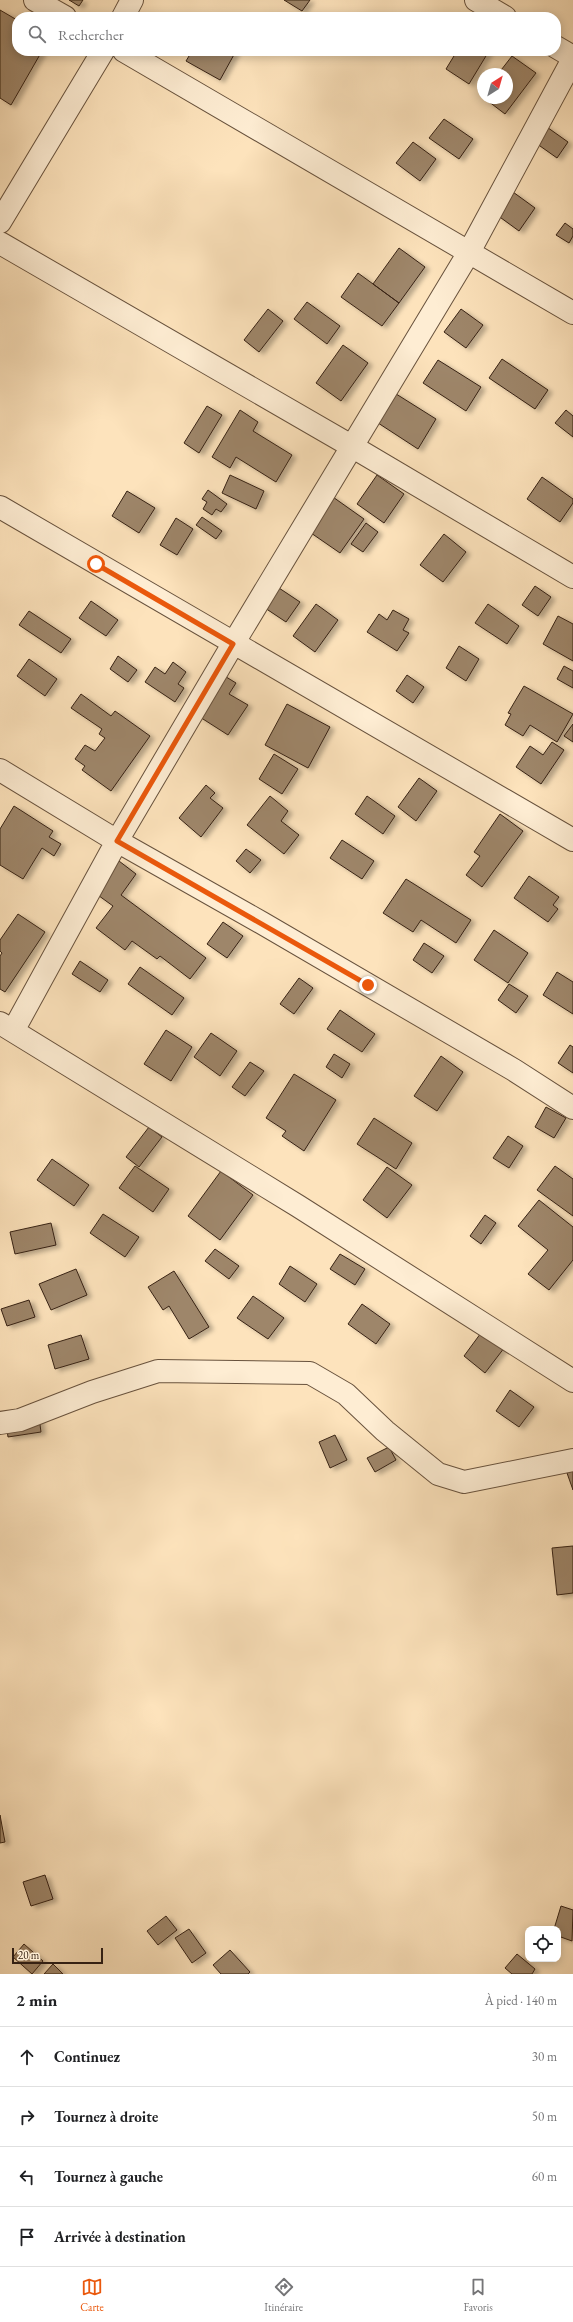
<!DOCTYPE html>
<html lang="fr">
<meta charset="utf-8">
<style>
body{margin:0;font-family:"EB Garamond",serif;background:#f2f2f2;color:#202124}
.controls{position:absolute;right:12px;bottom:12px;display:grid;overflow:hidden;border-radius:8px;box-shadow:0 2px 10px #0003}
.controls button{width:36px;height:36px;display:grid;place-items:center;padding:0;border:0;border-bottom:1px solid #e0e0e0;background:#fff;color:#202124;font:20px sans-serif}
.compass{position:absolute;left:477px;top:68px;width:36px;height:36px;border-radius:50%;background:#fff;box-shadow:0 2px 10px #0003;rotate:37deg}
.scale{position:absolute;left:12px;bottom:10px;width:91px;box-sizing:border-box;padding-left:4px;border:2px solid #372213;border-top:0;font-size:11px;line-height:14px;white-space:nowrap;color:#372213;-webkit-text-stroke:3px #feedd3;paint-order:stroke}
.stop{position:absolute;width:12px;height:12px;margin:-9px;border:3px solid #ea580c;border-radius:50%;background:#fff}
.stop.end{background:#ea580c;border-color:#fff;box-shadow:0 1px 4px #0008}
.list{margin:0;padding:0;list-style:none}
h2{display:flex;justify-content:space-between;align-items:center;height:52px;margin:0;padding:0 16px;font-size:17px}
h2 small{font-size:13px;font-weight:400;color:#757577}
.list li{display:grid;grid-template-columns:26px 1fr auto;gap:12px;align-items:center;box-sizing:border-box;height:60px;padding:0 16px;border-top:1px solid #e0e0e0}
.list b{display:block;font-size:15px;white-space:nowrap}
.list em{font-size:13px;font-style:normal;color:#757577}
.icon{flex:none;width:22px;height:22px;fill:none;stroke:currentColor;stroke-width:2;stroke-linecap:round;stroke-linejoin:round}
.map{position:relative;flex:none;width:573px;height:1974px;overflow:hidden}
.search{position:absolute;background:#fff;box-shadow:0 2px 10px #0003;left:12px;right:12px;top:12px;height:44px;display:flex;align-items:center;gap:10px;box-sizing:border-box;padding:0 14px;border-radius:16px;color:#757577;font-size:15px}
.sheet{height:292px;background:#fff}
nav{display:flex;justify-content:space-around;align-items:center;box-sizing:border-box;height:56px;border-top:1px solid #e0e0e0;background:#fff;font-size:11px;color:#757577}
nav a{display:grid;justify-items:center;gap:2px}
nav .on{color:#ea580c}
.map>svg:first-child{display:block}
.building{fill:#9e866b;stroke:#372213;filter:url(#shadow)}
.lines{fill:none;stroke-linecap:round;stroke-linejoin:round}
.minor-casing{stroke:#68523d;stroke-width:24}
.minor{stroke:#feedd3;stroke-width:22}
.route{stroke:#ea580c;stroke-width:5}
</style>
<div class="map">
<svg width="573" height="1974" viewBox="0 0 573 1974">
<defs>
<filter id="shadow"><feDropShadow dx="4.5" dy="2.5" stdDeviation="2" flood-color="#0004"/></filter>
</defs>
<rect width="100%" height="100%" fill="#fde3bc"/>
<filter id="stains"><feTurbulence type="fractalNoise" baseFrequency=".005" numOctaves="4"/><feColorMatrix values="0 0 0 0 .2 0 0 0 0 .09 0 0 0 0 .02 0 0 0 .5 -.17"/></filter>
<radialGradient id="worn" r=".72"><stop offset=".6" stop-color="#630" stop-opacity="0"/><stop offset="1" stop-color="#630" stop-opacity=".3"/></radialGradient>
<path class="building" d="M 69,0 L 83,0 L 79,6 Z
M 284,0 L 310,0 L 302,11 Z
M 0,10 L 17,20 L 17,51 L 42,51 L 11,105 L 0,98 Z
M 192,51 L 236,51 L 220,80 L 186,61 Z
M 457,51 L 489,51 L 469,84 L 446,69 Z
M 512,56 L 536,73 L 505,114 L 484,98 L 507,98 L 507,74 L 498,74 Z
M 444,119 L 473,139 L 459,159 L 429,138 Z
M 544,125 L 568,142 L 557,158 L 533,141 Z
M 413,142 L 436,159 L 420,181 L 396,163 Z
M 513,192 L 535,208 L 519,231 L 497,215 Z
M 565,223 L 573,229 L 573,236 L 569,243 L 556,235 Z
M 399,248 L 425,267 L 399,303 L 373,284 Z
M 358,273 L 399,303 L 382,326 L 341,297 Z
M 307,302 L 340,326 L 327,344 L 294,319 Z
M 268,309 L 283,321 L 259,352 L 244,340 Z
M 461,309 L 483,325 L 466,348 L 444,332 Z
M 343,345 L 368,363 L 341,401 L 316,383 Z
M 502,359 L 548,390 L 535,409 L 489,378 Z
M 438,360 L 481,387 L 466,411 L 423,383 Z
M 393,392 L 436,419 L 418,449 L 375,421 Z
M 207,406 L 222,415 L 199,453 L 184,443 Z
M 240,410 L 258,422 L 253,431 L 292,455 L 276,482 L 236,457 L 230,468 L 212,457 Z
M 566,410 L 573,416 L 573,437 L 555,423 Z
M 230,475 L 264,491 L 256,509 L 222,493 Z
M 377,475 L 404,494 L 384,523 L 357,504 Z
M 542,477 L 573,499 L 573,503 L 560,522 L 527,499 Z
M 208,490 L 227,504 L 221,512 L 216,509 L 212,515 L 203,509 L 207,502 L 202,499 Z
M 323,490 L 364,519 L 340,553 L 298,524 Z
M 127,491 L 155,508 L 139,533 L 112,516 Z
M 202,517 L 222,531 L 216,539 L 196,525 Z
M 176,518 L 193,529 L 177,555 L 160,545 Z
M 366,523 L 378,532 L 363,552 L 351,544 Z
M 444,534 L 466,552 L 443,582 L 420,565 Z
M 535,586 L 551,597 L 538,616 L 522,605 Z
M 279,588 L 300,602 L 286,622 L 265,608 Z
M 91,601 L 118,620 L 106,636 L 79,618 Z
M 316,604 L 338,620 L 315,652 L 293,636 Z
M 488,604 L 519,626 L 507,644 L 475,623 Z
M 393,610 L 409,619 L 403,630 L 409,633 L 397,651 L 367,632 L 379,614 L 387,620 Z
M 29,611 L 71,639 L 61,653 L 19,625 Z
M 558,616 L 573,624 L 573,661 L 543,644 Z
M 459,646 L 479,659 L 466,681 L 446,668 Z
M 118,656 L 137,670 L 128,682 L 110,669 Z
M 29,659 L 57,679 L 45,696 L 17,676 Z
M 173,662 L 186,672 L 178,684 L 184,688 L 175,702 L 145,682 L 155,667 L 165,674 Z
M 564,666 L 573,671 L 573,688 L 557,679 Z
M 218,672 L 236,683 L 229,694 L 248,705 L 228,735 L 192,712 Z
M 407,675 L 424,687 L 413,703 L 396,691 Z
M 524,686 L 573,714 L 557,742 L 530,725 L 523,736 L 505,725 L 511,714 L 508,713 Z
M 81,694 L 111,716 L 115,711 L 150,736 L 111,791 L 82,770 L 85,766 L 75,759 L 85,745 L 95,751 L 105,738 L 99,734 L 102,729 L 71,708 Z
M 287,704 L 330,727 L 308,768 L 265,745 Z
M 573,724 L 573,742 L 564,736 Z
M 552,742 L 564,750 L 541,784 L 516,767 L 530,746 L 543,755 Z
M 274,754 L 298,769 L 282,794 L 259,779 Z
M 419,778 L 437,791 L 416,821 L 398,807 Z
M 206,785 L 215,793 L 210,798 L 223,808 L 201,837 L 179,818 Z
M 270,796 L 288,811 L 281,821 L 299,835 L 284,854 L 247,825 Z
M 367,796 L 395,816 L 383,834 L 355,814 Z
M 14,806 L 53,831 L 49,837 L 61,844 L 54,856 L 42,848 L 23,879 L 0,865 L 0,829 Z
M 500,814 L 523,831 L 482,887 L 466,875 L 480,856 L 474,852 Z
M 342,840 L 374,861 L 362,879 L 330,858 Z
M 246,849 L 261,860 L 250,873 L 236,861 Z
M 119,861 L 136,874 L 121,895 L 206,958 L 190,979 L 160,956 L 157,959 L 132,941 L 125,950 L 96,928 L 113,906 L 95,893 Z
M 529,876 L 559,897 L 553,905 L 558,909 L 548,922 L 514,898 Z
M 406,879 L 471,920 L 456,943 L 421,920 L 413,932 L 383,913 Z
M 18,914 L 45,932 L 5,992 L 0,989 L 0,956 L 2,953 L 0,951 L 0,940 Z
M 223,922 L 243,936 L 227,958 L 207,944 Z
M 494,930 L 528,953 L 508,983 L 474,960 Z
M 424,943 L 444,956 L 432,973 L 413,960 Z
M 80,961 L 108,980 L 100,992 L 72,974 Z
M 140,967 L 184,998 L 172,1015 L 128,984 Z
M 557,972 L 573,982 L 573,1014 L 543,995 Z
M 299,978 L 313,988 L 294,1014 L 280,1004 Z
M 509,984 L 528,996 L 516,1013 L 498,1000 Z
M 340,1010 L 375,1034 L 362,1052 L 327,1029 Z
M 166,1030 L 192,1047 L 171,1081 L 144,1064 Z
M 211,1033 L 237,1051 L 220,1076 L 194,1057 Z
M 570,1045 L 573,1047 L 573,1073 L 558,1063 Z
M 334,1054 L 350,1064 L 342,1078 L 326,1067 Z
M 441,1056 L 463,1072 L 437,1111 L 414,1096 Z
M 250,1062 L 264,1071 L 245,1096 L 232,1087 Z
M 294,1074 L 336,1100 L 304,1151 L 282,1136 L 286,1131 L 266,1118 Z
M 546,1107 L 566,1118 L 554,1138 L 535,1127 Z
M 374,1118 L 412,1143 L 396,1169 L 357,1144 Z
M 149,1127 L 162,1137 L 139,1167 L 126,1157 Z
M 508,1136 L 523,1146 L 509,1168 L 493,1158 Z
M 52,1159 L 89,1185 L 74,1206 L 37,1180 Z
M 135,1166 L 169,1189 L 153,1212 L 119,1188 Z
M 555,1166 L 573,1179 L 573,1216 L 537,1190 Z
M 387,1167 L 412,1185 L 387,1218 L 363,1200 Z
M 221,1171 L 253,1195 L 220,1240 L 188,1216 Z
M 539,1200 L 573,1227 L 573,1260 L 549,1290 L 528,1274 L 548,1250 L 518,1226 Z
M 103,1214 L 139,1237 L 125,1257 L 90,1233 Z
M 485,1215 L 496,1223 L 481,1244 L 470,1236 Z
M 51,1223 L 56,1245 L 15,1254 L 10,1232 Z
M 215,1249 L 239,1266 L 229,1279 L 205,1261 Z
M 340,1254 L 365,1269 L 355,1285 L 330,1269 Z
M 290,1266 L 317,1284 L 305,1302 L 279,1284 Z
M 76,1269 L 87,1295 L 51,1310 L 39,1284 Z
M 174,1271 L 209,1327 L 189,1339 L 169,1306 L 163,1310 L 148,1287 Z
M 253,1296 L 284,1318 L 268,1339 L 237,1318 Z
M 29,1300 L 35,1317 L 7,1326 L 1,1309 Z
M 362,1304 L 390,1324 L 376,1344 L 348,1324 Z
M 489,1322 L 511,1339 L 485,1373 L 464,1356 Z
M 81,1335 L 89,1359 L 55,1369 L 48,1345 Z
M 510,1390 L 534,1407 L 519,1427 L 496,1411 Z
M 38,1410 L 41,1432 L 8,1437 L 5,1415 Z
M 335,1435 L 347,1460 L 330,1468 L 319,1442 Z
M 389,1447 L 396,1460 L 375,1472 L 367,1458 Z
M 573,1470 L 573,1490 L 567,1473 Z
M 573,1546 L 573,1593 L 557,1595 L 552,1548 Z
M 0,1815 L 5,1842 L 0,1843 Z
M 45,1875 L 53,1899 L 31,1906 L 23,1882 Z
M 561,1906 L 573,1910 L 572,1941 L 558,1936 L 558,1929 L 554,1929 Z
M 166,1916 L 177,1930 L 158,1945 L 147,1931 Z
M 189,1929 L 206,1953 L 192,1963 L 175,1938 Z
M 24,1944 L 43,1961 L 32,1974 L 13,1957 Z
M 230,1950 L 250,1972 L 248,1974 L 221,1974 L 213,1965 Z
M 517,1954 L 535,1969 L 532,1974 L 512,1974 L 505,1968 Z
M 53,1964 L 63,1974 L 44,1974 Z"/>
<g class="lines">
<g class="minor-casing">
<path id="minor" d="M 35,0 L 65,17
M 476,0 L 505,17
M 123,17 L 132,0
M 556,47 L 573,57
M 124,51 L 573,313
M 0,222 L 103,51
M 0,243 L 353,447 L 573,577
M 0,507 L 573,840
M 0,770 L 117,841 L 262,923 L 514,1070 L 573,1108
M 0,1023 L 298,1206 L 573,1381
M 13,1031 L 117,841 L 233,644 L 468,254 L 573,59
M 0,1423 L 20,1420 L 92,1392 L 158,1371 L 310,1373 L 346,1394 L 385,1431 L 438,1474 L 464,1482 L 573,1460"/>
</g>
<use href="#minor" class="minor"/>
</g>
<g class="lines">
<path class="route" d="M 96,564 L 233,644 L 117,841 L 368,985"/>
</g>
<rect width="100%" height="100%" filter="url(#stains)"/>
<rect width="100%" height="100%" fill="url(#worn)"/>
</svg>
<div class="controls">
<button><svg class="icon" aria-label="locate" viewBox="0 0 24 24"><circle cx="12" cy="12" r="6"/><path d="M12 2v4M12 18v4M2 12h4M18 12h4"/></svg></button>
</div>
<svg class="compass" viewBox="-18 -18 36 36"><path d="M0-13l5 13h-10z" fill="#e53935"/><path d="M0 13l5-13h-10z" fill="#757577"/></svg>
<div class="scale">20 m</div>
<div class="stop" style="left:96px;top:564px"></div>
<div class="stop end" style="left:368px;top:985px"></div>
<div class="search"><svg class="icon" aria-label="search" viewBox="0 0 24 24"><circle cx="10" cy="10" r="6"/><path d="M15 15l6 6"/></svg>Rechercher</div>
</div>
<section class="sheet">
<h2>2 min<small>À pied · 140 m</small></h2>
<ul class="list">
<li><svg class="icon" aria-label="ahead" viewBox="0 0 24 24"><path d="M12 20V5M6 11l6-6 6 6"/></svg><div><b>Continuez</b></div><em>30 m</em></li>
<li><svg class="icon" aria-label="right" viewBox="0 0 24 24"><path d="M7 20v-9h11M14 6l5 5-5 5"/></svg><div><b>Tournez à droite</b></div><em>50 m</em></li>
<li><svg class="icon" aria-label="left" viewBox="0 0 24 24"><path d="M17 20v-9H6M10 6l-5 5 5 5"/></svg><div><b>Tournez à gauche</b></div><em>60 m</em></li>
<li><svg class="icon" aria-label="arrive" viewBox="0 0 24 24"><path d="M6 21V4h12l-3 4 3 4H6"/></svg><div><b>Arrivée à destination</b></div></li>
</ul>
</section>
<nav>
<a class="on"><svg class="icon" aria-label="map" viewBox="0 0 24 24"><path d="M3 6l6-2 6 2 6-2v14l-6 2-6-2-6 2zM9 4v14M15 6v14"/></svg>Carte</a>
<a><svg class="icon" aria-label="directions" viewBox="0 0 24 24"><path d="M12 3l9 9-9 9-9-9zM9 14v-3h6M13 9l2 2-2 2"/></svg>Itinéraire</a>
<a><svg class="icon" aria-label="saved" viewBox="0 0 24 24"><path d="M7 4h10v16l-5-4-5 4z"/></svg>Favoris</a>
</nav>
